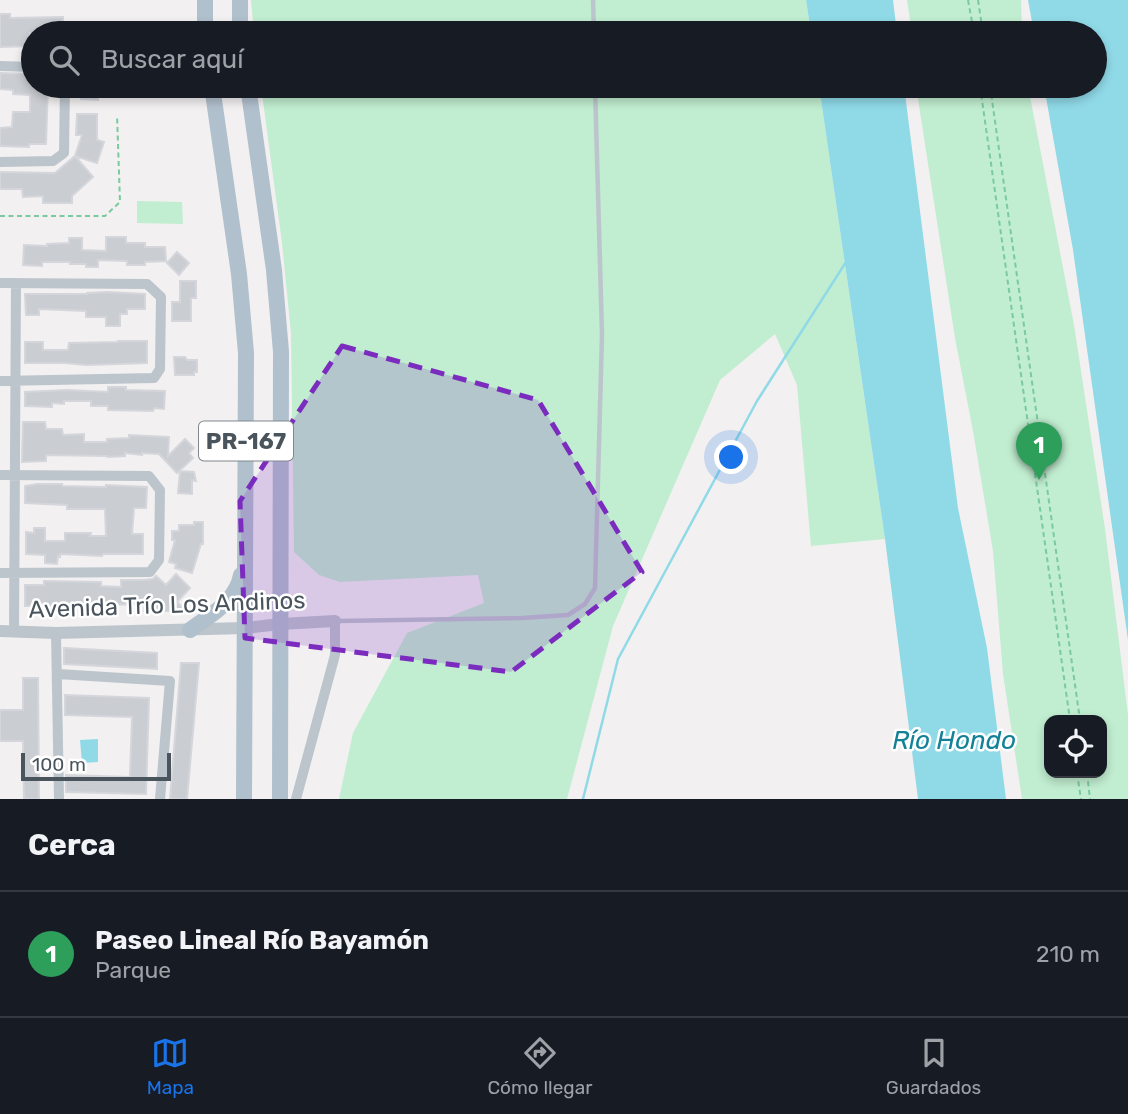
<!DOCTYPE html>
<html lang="es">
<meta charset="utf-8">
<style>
body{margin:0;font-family:Rubik,sans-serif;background:#20242c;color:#f1f3f6}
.controls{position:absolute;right:21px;bottom:21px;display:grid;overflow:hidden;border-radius:14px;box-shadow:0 4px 10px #0003}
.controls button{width:63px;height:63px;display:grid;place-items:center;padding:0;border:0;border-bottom:2px solid #363941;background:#171b24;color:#f1f3f6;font:35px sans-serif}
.scale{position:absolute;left:21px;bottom:18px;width:150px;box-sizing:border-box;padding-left:7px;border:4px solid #49545d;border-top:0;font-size:19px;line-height:24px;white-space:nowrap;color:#49545d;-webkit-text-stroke:5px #fff;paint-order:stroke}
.you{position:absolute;left:732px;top:458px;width:24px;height:24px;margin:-18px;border:5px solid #fff;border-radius:50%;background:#1a73e8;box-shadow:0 0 0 10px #1a73e833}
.badge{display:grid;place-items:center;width:46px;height:46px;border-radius:50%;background:#1a73e8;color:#fff;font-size:23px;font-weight:700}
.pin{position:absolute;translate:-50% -58px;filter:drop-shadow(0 2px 4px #0008)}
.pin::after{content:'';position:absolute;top:37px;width:24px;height:21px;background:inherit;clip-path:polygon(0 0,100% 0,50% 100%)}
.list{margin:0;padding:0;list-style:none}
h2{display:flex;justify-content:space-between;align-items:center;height:91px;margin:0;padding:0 28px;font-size:30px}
h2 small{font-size:23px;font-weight:400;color:#9ea1a6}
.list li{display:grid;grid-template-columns:46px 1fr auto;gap:21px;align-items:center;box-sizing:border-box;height:126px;padding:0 28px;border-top:2px solid #363941}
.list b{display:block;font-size:26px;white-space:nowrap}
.list p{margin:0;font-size:23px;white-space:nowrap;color:#9ea1a6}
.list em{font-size:23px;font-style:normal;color:#9ea1a6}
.icon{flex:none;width:38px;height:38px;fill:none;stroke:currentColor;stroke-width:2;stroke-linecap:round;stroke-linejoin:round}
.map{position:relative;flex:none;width:1128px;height:799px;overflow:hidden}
.search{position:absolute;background:#171b24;box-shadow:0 4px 10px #0003;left:21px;right:21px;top:21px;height:77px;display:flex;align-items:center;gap:18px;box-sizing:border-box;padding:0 24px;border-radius:38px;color:#9ea1a6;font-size:26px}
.sheet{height:217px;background:#171b24}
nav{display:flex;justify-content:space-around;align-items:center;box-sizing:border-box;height:98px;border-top:2px solid #363941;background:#171b24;font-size:19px;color:#9ea1a6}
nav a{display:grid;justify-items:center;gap:4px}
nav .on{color:#1a73e8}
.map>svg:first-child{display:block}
.green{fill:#c1edd0;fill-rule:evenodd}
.water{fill:#90dae8}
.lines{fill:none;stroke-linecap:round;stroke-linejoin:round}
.stream{stroke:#90dae8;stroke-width:2.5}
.building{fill:#cacdd2;stroke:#d4d6db;stroke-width:2}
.path{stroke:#7aca9f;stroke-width:2;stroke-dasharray:5 3.5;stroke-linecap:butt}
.service{stroke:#bcc5cc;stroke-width:4.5}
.minor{stroke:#bcc5cc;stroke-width:10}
.tertiary{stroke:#bcc5cc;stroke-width:12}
.primary{stroke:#b1c0cd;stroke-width:16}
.marked{fill:#7b2cbf;fill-opacity:0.2;stroke:#7b2cbf;stroke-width:5;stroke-dasharray:14 9;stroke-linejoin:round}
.labels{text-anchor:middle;stroke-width:5;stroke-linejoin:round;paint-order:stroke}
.shield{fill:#fff;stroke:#80878e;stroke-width:2}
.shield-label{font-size:23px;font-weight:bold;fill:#49545d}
.street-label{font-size:24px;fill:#49545d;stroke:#fff}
.water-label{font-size:26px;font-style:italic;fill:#138196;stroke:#fff}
</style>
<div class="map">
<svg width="1128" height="799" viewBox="0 0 1128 799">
<rect width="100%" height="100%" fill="#f2f0f0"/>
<path class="green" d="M 251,0 L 806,0 L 811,33 L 254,33 Z
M 907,0 L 1021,0 L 1022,33 L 912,33 Z
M 261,86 L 819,86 L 885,539 L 811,546 L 797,385 L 775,334 L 720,380 L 613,626 L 567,799 L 339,799 L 353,733 L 407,633 L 484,603 L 478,575 L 340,582 L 319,575 L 294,552 L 291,333 L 282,243 Z
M 916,86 L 1028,86 L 1074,325 L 1105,529 L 1128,715 L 1128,799 L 1022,799 L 1003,674 L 993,551 L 973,431 L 955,338 ZM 1049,720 L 1102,720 L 1102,773 L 1049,773 Z
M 137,201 L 182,202 L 183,224 L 137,223 Z"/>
<path class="water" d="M 806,0 L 893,0 L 897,33 L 811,33 Z
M 1028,0 L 1128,0 L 1128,640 L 1073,250 L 1044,86 L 1095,86 L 1095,33 L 1034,33 Z
M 819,86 L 904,86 L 958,508 L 987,648 L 1006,799 L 918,799 L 885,539 Z
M 98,739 L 98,762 L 82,763 L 80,740 Z"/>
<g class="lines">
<path class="stream" d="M 583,799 L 618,659 L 757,401 L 846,262"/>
</g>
<path class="building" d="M 0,14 L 10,14 L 10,18 L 63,17 L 63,24 L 69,24 L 69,33 L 30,33 L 30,46 L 0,47 Z
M 0,73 L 33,74 L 33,86 L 48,86 L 46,144 L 29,144 L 29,147 L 0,146 L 0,128 L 12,127 L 13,112 L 30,112 L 30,95 L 13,94 L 13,90 L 0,89 Z
M 81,86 L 98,86 L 98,100 L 81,99 Z
M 77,114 L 97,114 L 97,140 L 104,142 L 97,163 L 75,156 L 82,135 L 76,135 Z
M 75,156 L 93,177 L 72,196 L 72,203 L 43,203 L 43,196 L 23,197 L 22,189 L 0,189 L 0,172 L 55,173 Z
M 106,237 L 126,237 L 126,243 L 145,243 L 145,247 L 165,247 L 166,261 L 145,262 L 145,265 L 127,265 L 127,261 L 98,260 L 98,267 L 86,267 L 86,264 L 70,264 L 70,262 L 42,262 L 42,266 L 23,265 L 24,245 L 47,246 L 47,244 L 69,243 L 69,238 L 82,238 L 82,250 L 106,251 Z
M 177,252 L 189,263 L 179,275 L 167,263 Z
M 180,281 L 196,281 L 196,298 L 191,298 L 191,321 L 172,321 L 172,302 L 180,302 Z
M 107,292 L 145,294 L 145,309 L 127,309 L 127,314 L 120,314 L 120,326 L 106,326 L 106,317 L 86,317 L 86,311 L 39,309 L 39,315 L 26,315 L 25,294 L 87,294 L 87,293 Z
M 118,341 L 147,341 L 147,363 L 86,365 L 65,363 L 25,363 L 25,342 L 43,342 L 43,350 L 68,350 L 69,343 L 118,342 Z
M 174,357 L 185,357 L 187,360 L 197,360 L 197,372 L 194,372 L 194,375 L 175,375 Z
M 108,387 L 126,387 L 126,390 L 165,391 L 164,409 L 154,408 L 153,411 L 108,410 L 108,406 L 91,406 L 91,401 L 64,401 L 64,404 L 52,403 L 52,407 L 25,406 L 25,392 L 67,390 L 108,392 Z
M 23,422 L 45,422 L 46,429 L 62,429 L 63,435 L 84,434 L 84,442 L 107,442 L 107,439 L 129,438 L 129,435 L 169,437 L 168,456 L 185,439 L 194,448 L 189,453 L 193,458 L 177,473 L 159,454 L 142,453 L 142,455 L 125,453 L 125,456 L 108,457 L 108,456 L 46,455 L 46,461 L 22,462 Z
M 180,471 L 194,472 L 196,481 L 192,480 L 192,494 L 178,493 Z
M 37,484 L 62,484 L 62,486 L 106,487 L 106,485 L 147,487 L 146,508 L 134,508 L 132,534 L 143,534 L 143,554 L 103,554 L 102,556 L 60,554 L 60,557 L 58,556 L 57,564 L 45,563 L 45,555 L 26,554 L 26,532 L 34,533 L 34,528 L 45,528 L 45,541 L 65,541 L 65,533 L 91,533 L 90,536 L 106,536 L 105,509 L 67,509 L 67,505 L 25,503 L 25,486 Z
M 194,522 L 203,522 L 203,544 L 201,544 L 192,573 L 175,568 L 176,564 L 169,562 L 175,540 L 172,540 L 172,531 L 179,531 L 179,525 L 194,525 Z
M 176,574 L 190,588 L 177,602 L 187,611 L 144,611 L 144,605 L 103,604 L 103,603 L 80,602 L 80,606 L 25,606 L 25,585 L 44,585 L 44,581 L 101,582 L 101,586 L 121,587 L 121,580 L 144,580 L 153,579 L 156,576 L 166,585 Z
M 64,648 L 157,653 L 157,669 L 64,664 Z
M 181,663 L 199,663 L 187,799 L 170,799 Z
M 23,678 L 38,678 L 39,799 L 24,799 L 23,741 L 0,741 L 0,710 L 23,710 Z
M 65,695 L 149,698 L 146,794 L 66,792 L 66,775 L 130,777 L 132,717 L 65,715 Z"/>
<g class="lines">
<path class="path" d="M 968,0 L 974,33
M 978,0 L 983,33
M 980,86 L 1070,720
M 990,86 L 1080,720
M 0,216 L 105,216 L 120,202 L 117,115
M 1077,773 L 1081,799
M 1087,773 L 1090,799"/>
<path class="service" d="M 593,0 L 594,33
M 337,621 L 522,618 L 568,615 L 585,604 L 595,588 L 602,335 L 595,86"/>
<path class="minor" d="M 0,66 L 33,67
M 0,162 L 53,161 L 64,153 L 65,86
M 0,283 L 147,284 L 161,297 L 160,369 L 154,378 L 0,381
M 0,475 L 149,476 L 160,490 L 159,560 L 150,572 L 0,573
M 14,631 L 16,283
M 56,633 L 59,799
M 58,674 L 170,681 L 160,799
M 296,799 L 335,655 L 335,621"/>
<path class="tertiary" d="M 0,631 L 56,633 L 245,628 L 280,624 L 335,621"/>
<path class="primary" d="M 240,0 L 240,33
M 205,33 L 205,0
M 212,86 L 239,274 L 246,353 L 244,799
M 248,86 L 274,270 L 281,352 L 280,799
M 190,630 C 210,615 236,602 241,575"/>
</g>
<path class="marked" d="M 342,346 L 538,400 L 642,572 L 511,672 L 245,638 L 240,501 Z"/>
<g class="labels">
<rect class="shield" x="199" y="421.5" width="94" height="39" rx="5"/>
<g class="shield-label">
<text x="246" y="449">PR-167</text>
</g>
<g class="street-label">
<text transform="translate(167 605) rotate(-2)" y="8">Avenida Trío Los Andinos</text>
</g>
<g class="water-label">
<text x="954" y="749">Río Hondo</text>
</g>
</g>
</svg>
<div class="controls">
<button><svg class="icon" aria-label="locate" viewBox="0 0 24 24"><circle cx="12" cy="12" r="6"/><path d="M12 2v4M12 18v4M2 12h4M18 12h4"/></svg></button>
</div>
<div class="scale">100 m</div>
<div class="you"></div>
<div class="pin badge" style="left:1039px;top:480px;background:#2e9e5b">1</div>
<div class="search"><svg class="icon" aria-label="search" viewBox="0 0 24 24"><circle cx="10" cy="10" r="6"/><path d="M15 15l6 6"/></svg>Buscar aquí</div>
</div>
<section class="sheet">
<h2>Cerca<small></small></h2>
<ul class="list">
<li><span class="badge" style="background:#2e9e5b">1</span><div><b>Paseo Lineal Río Bayamón</b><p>Parque</p></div><em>210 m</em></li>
</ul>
</section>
<nav>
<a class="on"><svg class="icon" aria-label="map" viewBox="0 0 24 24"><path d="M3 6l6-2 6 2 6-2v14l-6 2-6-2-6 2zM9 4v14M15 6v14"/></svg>Mapa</a>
<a><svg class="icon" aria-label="directions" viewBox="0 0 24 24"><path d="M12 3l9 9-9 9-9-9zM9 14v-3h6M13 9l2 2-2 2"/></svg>Cómo llegar</a>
<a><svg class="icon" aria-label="saved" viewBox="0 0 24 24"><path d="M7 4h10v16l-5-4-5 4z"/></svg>Guardados</a>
</nav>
